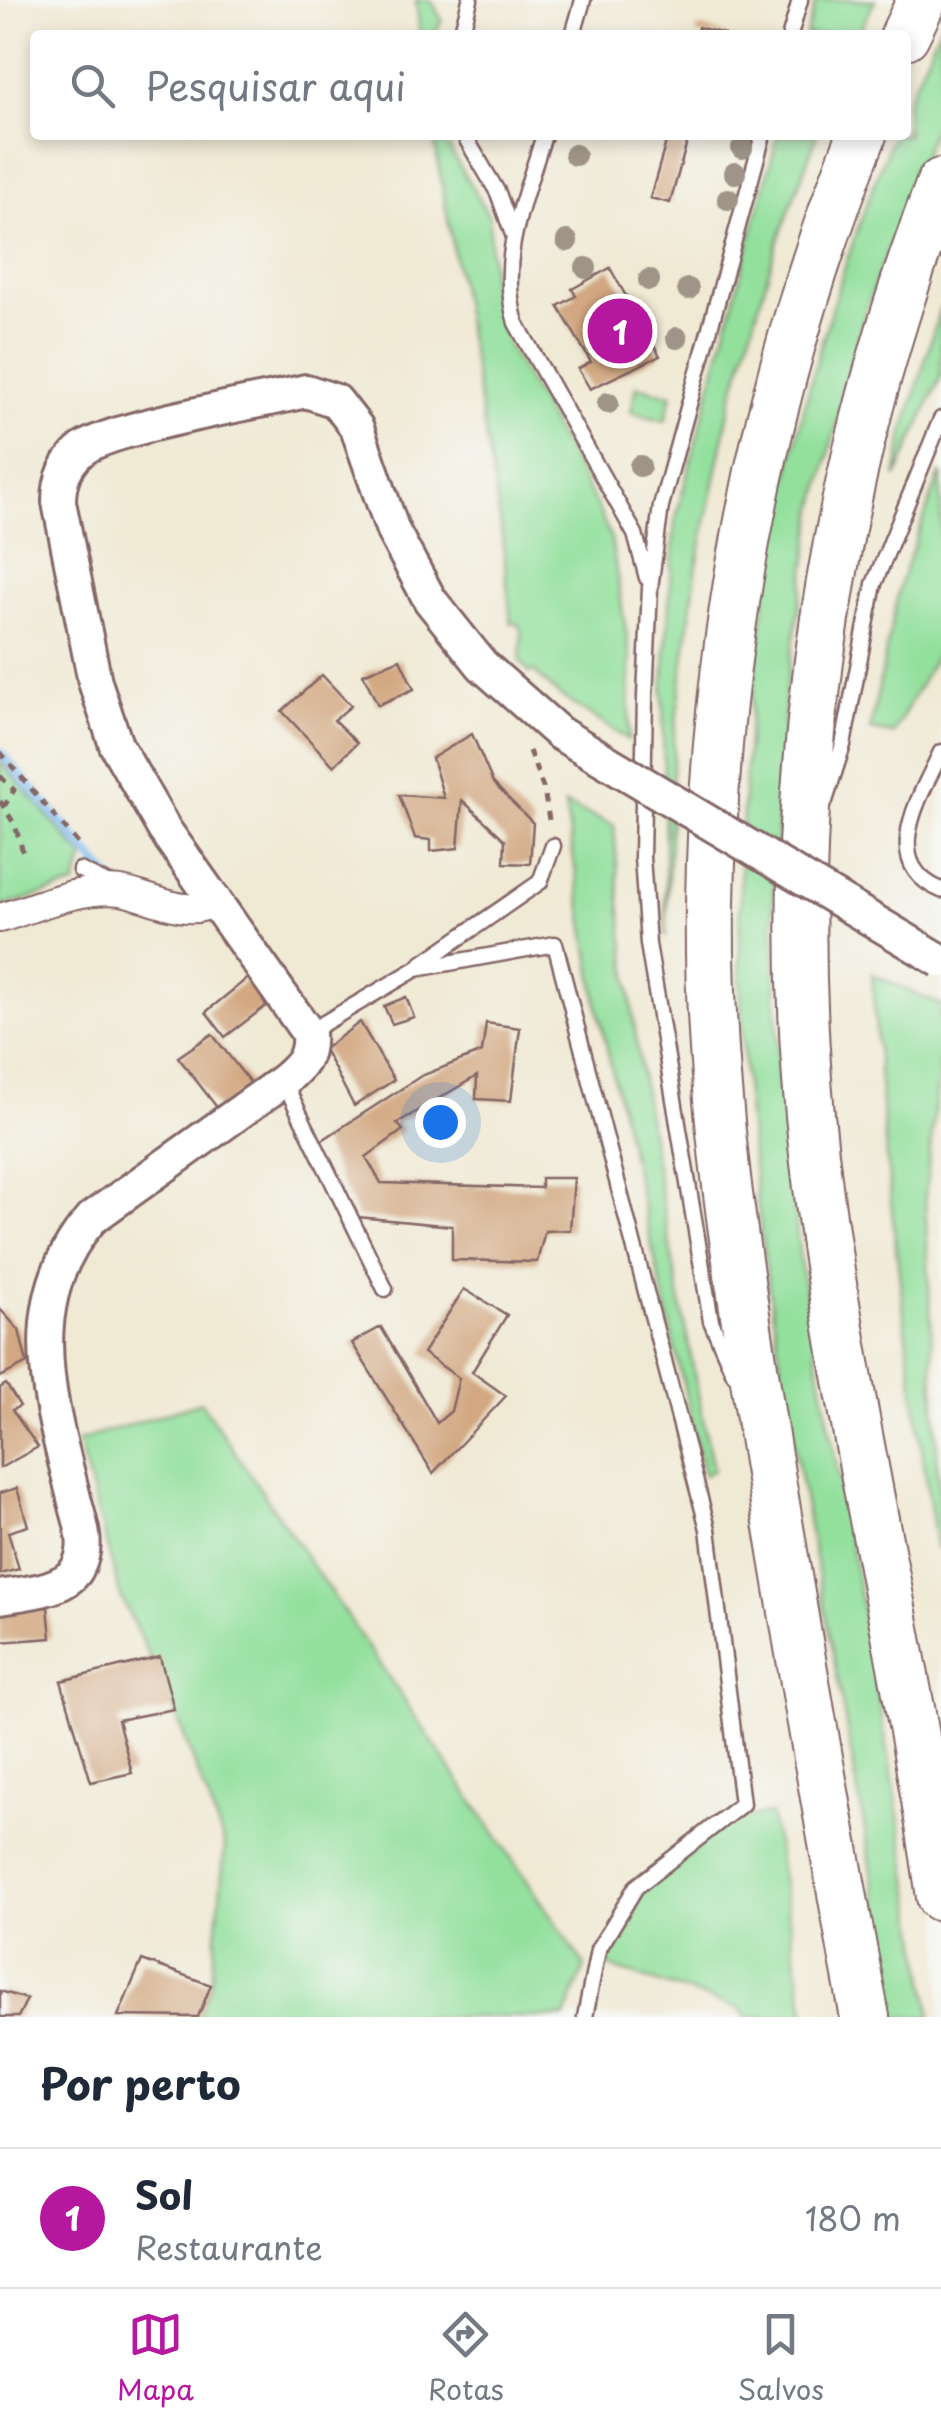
<!DOCTYPE html>
<html lang="pt">
<style>
body{margin:0;font-family:"Playpen Sans",sans-serif;background:#f2f2f3;color:#1f2937}
.you{position:absolute;left:440px;top:1122px;width:35px;height:35px;margin:-25px;border:8px solid #fff;border-radius:50%;background:#1a73e8;box-shadow:0 0 0 15px #1a73e833}
.badge{display:grid;place-items:center;width:65px;height:65px;border-radius:50%;background:#b5179e;color:#fff;font-size:32px;font-weight:700}
.pin{position:absolute;translate:-50% -50%;border:5px solid #fff;box-shadow:0 2px 10px #0006}
.list{margin:0;padding:0;list-style:none}
h2{display:flex;justify-content:space-between;align-items:center;height:130px;margin:0;padding:0 40px;font-size:42px}
h2 small{font-size:32px;font-weight:400;color:#747a83}
.list li{display:grid;grid-template-columns:65px 1fr auto;gap:30px;align-items:center;box-sizing:border-box;height:140px;padding:0 40px;border-top:2px solid #e0e1e3}
.list b{display:block;font-size:38px;white-space:nowrap}
.list p{margin:0;font-size:32px;white-space:nowrap;color:#747a83}
.list em{font-size:32px;font-style:normal;color:#747a83}
.icon{flex:none;width:55px;height:55px;fill:none;stroke:currentColor;stroke-width:2;stroke-linecap:round;stroke-linejoin:round}
.map{position:relative;flex:none;width:941px;height:2017px;overflow:hidden}
.search{position:absolute;background:#fff;box-shadow:0 5px 15px #0003;left:30px;right:30px;top:30px;height:110px;display:flex;align-items:center;gap:25px;box-sizing:border-box;padding:0 35px;border-radius:10px;color:#747a83;font-size:38px}
.sheet{height:270px;background:#fff}
nav{display:flex;justify-content:space-around;align-items:center;box-sizing:border-box;height:140px;border-top:2px solid #e0e1e3;background:#fff;font-size:28px;color:#747a83}
nav a{display:grid;justify-items:center;gap:5px}
nav .on{color:#b5179e}
.map>svg:first-child{display:block}
.green{fill:#93e09d;stroke:#6e8064;stroke-width:2.5}
.lines{fill:none;stroke-linecap:round;stroke-linejoin:round}
.stream{stroke:#80bdf3;stroke-width:9}
.building{fill:#d2a781}
.service-casing{stroke:#846666;stroke-width:19}
.minor-casing{stroke:#846666;stroke-width:32}
.tertiary-casing{stroke:#846666;stroke-width:38}
.motorway-casing{stroke:#846666;stroke-width:52}
.path{stroke:#846666;stroke-width:5;stroke-dasharray:8 8;stroke-linecap:butt}
.service{stroke:#fff;stroke-width:14}
.minor{stroke:#fff;stroke-width:28}
.tertiary{stroke:#fff;stroke-width:32}
.motorway{stroke:#fff;stroke-width:48}
.tertiary-bridge-casing{stroke:#846666;stroke-width:38;stroke-linecap:butt}
.tertiary-bridge{stroke:#fff;stroke-width:32}
.tree{fill:#9f9487}
</style>
<div class="map">
<svg width="941" height="2017" viewBox="0 0 941 2017">
<rect width="100%" height="100%" fill="#f6f6f2"/>
<filter id="ink" filterUnits="userSpaceOnUse"><feTurbulence type="fractalNoise" baseFrequency=".01" numOctaves="2"/><feDisplacementMap in="SourceGraphic" scale="20" xChannelSelector="R" yChannelSelector="G"/><feConvolveMatrix kernelMatrix="1 2 1 2 8 2 1 2 1" color-interpolation-filters="sRGB"/></filter>
<filter id="wash" filterUnits="userSpaceOnUse"><feTurbulence type="fractalNoise" baseFrequency=".0048" numOctaves="4" result="noise"/><feDisplacementMap in="SourceGraphic" scale="40" xChannelSelector="R" yChannelSelector="G"/><feGaussianBlur stdDeviation="2.25" result="paint"/><feColorMatrix in="noise" values="0 0 0 0 0 0 0 0 0 0 0 0 0 0 0 0 0 1.4 0 .05"/><feComposite in="paint" operator="in"/></filter>
<g filter="url(#wash)">
<rect width="100%" height="100%" fill="#f0e9d4"/>
<path class="green" d="M 416,0 L 431,0 L 442,20 L 434,35 L 420,35 Z
M 816,0 L 875,0 L 858,35 L 806,35 Z
M 941,25 L 941,108 L 866,308 L 815,509 L 786,689 L 773,903 L 779,1078 L 801,1267 L 897,1803 L 931,2017 L 895,2017 C 856,1744 792,1475 757,1201 C 711,840 757,473 893,135 L 906,135 L 906,103 Z
M 778,135 L 817,135 L 777,243 L 731,401 L 696,571 L 674,737 L 666,937 L 663,693 L 675,521 Z
M 443,138 L 489,216 L 492,286 L 508,346 L 597,506 L 611,539 L 630,657 L 629,740 L 559,695 L 533,671 L 529,673 L 520,661 L 522,633 L 518,624 L 511,623 L 501,526 L 434,139 Z
M 941,306 L 941,376 L 896,478 L 904,432 Z
M 637,386 L 672,395 L 665,421 L 631,412 Z
M 941,472 L 941,646 L 893,734 L 870,730 L 900,583 Z
M 0,761 L 84,858 L 75,885 L 0,907 Z
M 565,805 L 614,825 C 628,1044 671,1255 713,1470 L 704,1475 L 598,1009 Z
M 872,974 L 941,1005 L 941,1052 L 925,1196 L 941,1538 L 937,1550 C 907,1358 884,1168 872,974 Z
M 201,1402 L 585,1966 L 565,2017 L 198,2017 L 211,1985 L 225,1845 L 174,1709 L 121,1597 L 78,1441 Z
M 771,1814 L 806,2017 L 746,2017 L 741,2009 L 607,1966 L 636,1896 L 732,1819 Z"/>
<g class="lines">
<path class="stream" d="M 0,752 L 113,882"/>
</g>
<g id="blocks">
<path class="building" d="M 698,27 L 724,34 L 723,35 L 696,35 Z
M 668,135 L 689,135 L 670,203 L 650,198 Z
M 610,268 L 660,356 L 590,389 L 578,369 L 591,362 L 558,306 L 576,296 L 572,289 Z
M 400,659 L 414,689 L 378,705 L 363,674 Z
M 322,675 L 351,706 L 334,720 L 357,743 L 334,766 L 282,711 Z
M 472,734 L 493,783 L 533,823 L 530,864 L 504,863 L 505,840 L 462,800 L 458,848 L 431,851 L 431,840 L 415,838 L 399,795 L 444,798 L 432,758 Z
M 250,976 L 266,1006 L 225,1037 L 206,1012 Z
M 406,997 L 414,1017 L 392,1024 L 384,1006 Z
M 360,1022 L 394,1080 L 354,1106 L 324,1049 Z
M 486,1023 L 520,1028 L 511,1101 L 476,1099 L 477,1076 L 397,1123 L 403,1130 L 366,1157 L 381,1183 L 541,1188 L 541,1178 L 574,1178 L 570,1230 L 545,1231 L 537,1262 L 452,1260 L 452,1226 L 358,1217 L 321,1141 L 421,1076 L 482,1052 Z
M 212,1034 L 252,1085 L 219,1110 L 178,1057 Z
M 464,1289 L 507,1315 L 472,1372 L 506,1396 L 433,1473 L 352,1343 L 381,1327 L 437,1423 L 451,1411 L 459,1378 L 423,1353 Z
M 0,1309 L 19,1330 L 27,1363 L 0,1377 Z
M 6,1384 L 20,1406 L 12,1410 L 38,1447 L 0,1468 L 0,1388 Z
M 17,1488 L 28,1526 L 8,1532 L 19,1569 L 0,1574 L 0,1493 Z
M 48,1607 L 51,1638 L 0,1642 L 0,1611 Z
M 160,1657 L 174,1709 L 118,1720 L 132,1773 L 91,1782 L 61,1681 Z
M 142,1960 L 211,1985 L 198,2017 L 118,2016 Z
M 0,1991 L 27,1999 L 18,2017 L 0,2017 Z"/>
</g>
</g>
<g filter="url(#ink)">
<use href="#blocks" fill-opacity="0" stroke="#846666" stroke-width="2.5"/>
<g class="lines">
<g class="service-casing">
<path id="service" d="M 461,35 L 470,0
M 573,35 L 583,0
M 790,35 L 800,0
M 464,135 L 498,193 L 512,232
M 544,135 C 525,198 497,258 516,323 L 635,534 L 647,578
M 941,752 C 920,797 878,863 941,890
M 825,801 L 843,745 L 874,584 L 941,419
M 80,870 L 111,885
M 420,965 L 540,882 L 553,846
M 309,1032 L 416,969 L 555,944 L 708,1529 L 742,1804 L 636,1887 L 598,1950 L 585,2017
M 284,1082 L 385,1289
M 734,1374 L 711,1321 L 648,944 L 642,857 L 645,696 L 650,588 L 661,506 L 763,135"/>
</g>
<g class="minor-casing">
<path id="minor" d="M 0,918 C 37,907 82,886 121,891 C 151,896 190,921 217,900"/>
</g>
<g class="tertiary-casing">
<path id="tertiary" d="M 0,1597 C 23,1593 64,1591 77,1569 C 90,1546 81,1526 75,1502 C 51,1404 17,1303 92,1218 L 283,1081 C 301,1066 310,1057 308,1033 L 164,829 L 116,745 L 95,682 L 59,502 C 59,481 65,463 83,449 C 112,427 261,402 306,391 L 336,401 L 357,428 L 393,531 L 430,600 L 482,665 L 559,733"/>
</g>
<g class="motorway-casing">
<path id="motorway" d="M 905,35 L 922,0
M 862,135 C 764,381 714,639 710,904 C 707,1087 737,1268 766,1449 C 797,1638 829,1828 865,2017
M 941,183 C 822,492 777,825 814,1154 C 843,1404 906,1648 941,1897"/>
</g>
<path class="path" d="M 529,751 L 544,790 L 550,826
M 0,752 L 81,847
M 0,776 L 14,790 L 5,805
M 0,801 L 15,825 L 23,852"/>
<use href="#service" class="service"/>
<use href="#minor" class="minor"/>
<use href="#tertiary" class="tertiary"/>
<use href="#motorway" class="motorway"/>
<g class="tertiary-bridge-casing">
<path id="tertiary-bridge" d="M 559,733 L 941,961"/>
</g>
<use href="#tertiary-bridge" class="tertiary-bridge"/>
</g>
<g class="tree">
<circle cx="742" cy="148" r="11"/>
<circle cx="575" cy="155" r="11"/>
<circle cx="735" cy="173" r="11"/>
<circle cx="728" cy="199" r="11"/>
<circle cx="567" cy="241" r="11"/>
<circle cx="586" cy="268" r="11"/>
<circle cx="649" cy="280" r="11"/>
<circle cx="688" cy="289" r="11"/>
<circle cx="677" cy="338" r="11"/>
<circle cx="608" cy="403" r="11"/>
<circle cx="640" cy="466" r="11"/>
</g>
</g>
</svg>
<div class="you"></div>
<div class="pin badge" style="left:620px;top:331px">1</div>
<div class="search"><svg class="icon" aria-label="search" viewBox="0 0 24 24"><circle cx="10" cy="10" r="6"/><path d="M15 15l6 6"/></svg>Pesquisar aqui</div>
</div>
<section class="sheet">
<h2>Por perto<small></small></h2>
<ul class="list">
<li><span class="badge">1</span><div><b>Sol</b><p>Restaurante</p></div><em>180 m</em></li>
</ul>
</section>
<nav>
<a class="on"><svg class="icon" aria-label="map" viewBox="0 0 24 24"><path d="M3 6l6-2 6 2 6-2v14l-6 2-6-2-6 2zM9 4v14M15 6v14"/></svg>Mapa</a>
<a><svg class="icon" aria-label="directions" viewBox="0 0 24 24"><path d="M12 3l9 9-9 9-9-9zM9 14v-3h6M13 9l2 2-2 2"/></svg>Rotas</a>
<a><svg class="icon" aria-label="saved" viewBox="0 0 24 24"><path d="M7 4h10v16l-5-4-5 4z"/></svg>Salvos</a>
</nav>
